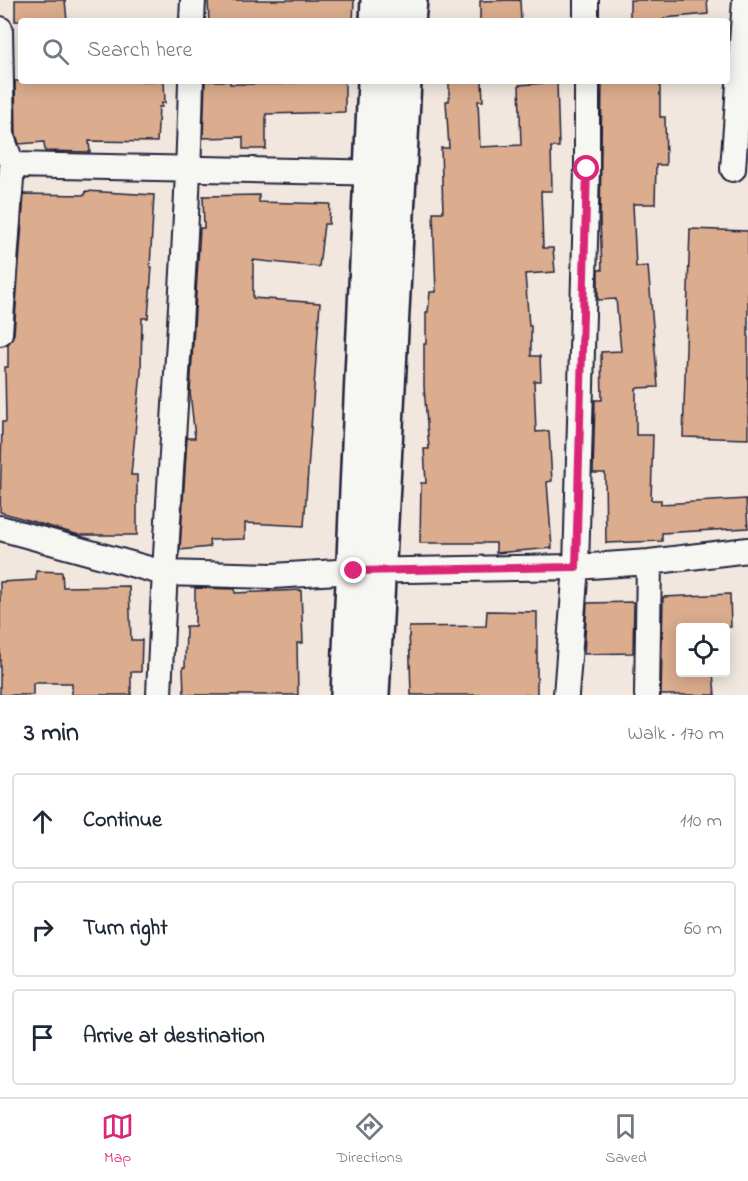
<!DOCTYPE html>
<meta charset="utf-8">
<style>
body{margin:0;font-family:"Indie Flower",sans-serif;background:#f6f6f7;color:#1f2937}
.controls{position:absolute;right:18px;bottom:18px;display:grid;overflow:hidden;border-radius:6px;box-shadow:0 3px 15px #0003}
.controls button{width:54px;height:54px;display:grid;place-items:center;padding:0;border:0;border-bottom:2px solid #e0e1e3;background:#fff;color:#1f2937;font:30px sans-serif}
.stop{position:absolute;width:18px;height:18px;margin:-14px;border:4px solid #db2777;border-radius:50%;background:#fff}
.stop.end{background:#db2777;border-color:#fff;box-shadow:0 2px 6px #0008}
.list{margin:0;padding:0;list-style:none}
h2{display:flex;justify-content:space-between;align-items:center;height:78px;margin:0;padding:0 24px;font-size:26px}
h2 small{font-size:20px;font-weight:400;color:#747a83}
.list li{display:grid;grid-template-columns:39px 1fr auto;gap:18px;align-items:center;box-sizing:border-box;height:96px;margin:0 12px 12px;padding:0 12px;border:2px solid #e0e1e3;border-radius:6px}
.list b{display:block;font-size:22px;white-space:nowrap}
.list em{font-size:20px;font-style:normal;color:#747a83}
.icon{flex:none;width:33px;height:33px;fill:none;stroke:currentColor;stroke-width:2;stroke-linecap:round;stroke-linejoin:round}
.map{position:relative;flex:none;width:748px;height:695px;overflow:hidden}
.search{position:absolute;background:#fff;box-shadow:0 3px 15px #0003;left:18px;right:18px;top:18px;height:66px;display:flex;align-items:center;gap:15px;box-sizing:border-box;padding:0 21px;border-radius:6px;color:#747a83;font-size:22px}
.sheet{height:402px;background:#fff}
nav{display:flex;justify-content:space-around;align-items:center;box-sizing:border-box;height:84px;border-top:2px solid #e0e1e3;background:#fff;font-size:16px;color:#747a83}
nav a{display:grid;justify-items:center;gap:3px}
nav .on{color:#db2777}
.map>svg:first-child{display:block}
.building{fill:#dbac8d;stroke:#22223b;stroke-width:1.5}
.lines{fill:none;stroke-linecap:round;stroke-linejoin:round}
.minor-casing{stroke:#22223b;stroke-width:28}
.highway-casing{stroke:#22223b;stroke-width:38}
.minor{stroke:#f6f6f2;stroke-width:24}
.highway{stroke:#f6f6f2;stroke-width:33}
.route{stroke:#db2777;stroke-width:8}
</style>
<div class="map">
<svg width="748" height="695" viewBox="0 0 748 695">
<rect width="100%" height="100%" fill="#f1e7de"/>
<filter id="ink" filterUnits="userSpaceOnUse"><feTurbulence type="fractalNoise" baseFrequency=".0167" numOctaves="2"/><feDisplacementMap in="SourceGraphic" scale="12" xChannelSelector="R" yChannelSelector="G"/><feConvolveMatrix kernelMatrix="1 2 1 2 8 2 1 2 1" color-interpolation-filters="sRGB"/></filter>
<g filter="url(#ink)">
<path class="building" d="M 15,0 L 65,0 L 67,21 L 15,21 Z
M 208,0 L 354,0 L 353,21 L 209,21 Z
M 520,0 L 521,21 L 480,21 L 480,1 Z
M 630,0 L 707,0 L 708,14 L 664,18 L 664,21 L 630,21 Z
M 15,81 L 164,81 L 165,103 L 162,103 L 162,107 L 159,107 L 157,142 L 89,141 L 90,152 L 45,151 L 44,142 L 19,144 L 16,134 Z
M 205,81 L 230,81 L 230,84 L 286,84 L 286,83 L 345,81 L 345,112 L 266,114 L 266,149 L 243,149 L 243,137 L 203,138 Z
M 449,81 L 482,81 L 483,101 L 478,101 L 480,147 L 521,145 L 519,85 L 557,82 L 559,147 L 551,147 L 552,191 L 541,191 L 543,248 L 553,248 L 555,272 L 525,274 L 529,326 L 531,326 L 531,356 L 540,356 L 541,381 L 534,381 L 536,432 L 549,431 L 552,481 L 547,482 L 552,548 L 496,553 L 496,543 L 420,543 L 421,483 L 426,483 L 424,449 L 429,449 L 424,387 L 424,344 L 426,344 L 426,312 L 428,312 L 430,292 L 436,292 L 433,212 L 443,212 L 441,148 L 449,148 L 446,101 L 449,101 Z
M 602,81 L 660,81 L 660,117 L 665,117 L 666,165 L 656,165 L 655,204 L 633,204 L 636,267 L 648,266 L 658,387 L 636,388 L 636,435 L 653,435 L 651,500 L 661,500 L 661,504 L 746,499 L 748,528 L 662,533 L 662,541 L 606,543 L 605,473 L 593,473 L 595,400 L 602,400 L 601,352 L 621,351 L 616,299 L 598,300 L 598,270 L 602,270 L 600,220 Z
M 86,191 L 154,195 L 150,267 L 152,267 L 148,318 L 142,318 L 141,372 L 131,475 L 137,475 L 137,535 L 79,535 L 0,512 L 2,422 L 6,422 L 5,367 L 8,367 L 8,344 L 14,334 L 24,194 L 85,195 Z
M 259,195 L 259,202 L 330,204 L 329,224 L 324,224 L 319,267 L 253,260 L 253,298 L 320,303 L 304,526 L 245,523 L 245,539 L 209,540 L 210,547 L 180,550 L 187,438 L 195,438 L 190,392 L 200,228 L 204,228 L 203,196 Z
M 690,229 L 748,231 L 748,439 L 683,437 Z
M 36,571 L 62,572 L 63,587 L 129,586 L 131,640 L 142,640 L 141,672 L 131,672 L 131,695 L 72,695 L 72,683 L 33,683 L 33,695 L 0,695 L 0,582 L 36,580 Z
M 195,588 L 235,589 L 235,593 L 301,590 L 303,643 L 297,643 L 298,695 L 184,695 L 183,667 L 185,667 L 186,626 L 195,626 Z
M 730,594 L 731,627 L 681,627 L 681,672 L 713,672 L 715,695 L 661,695 L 663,597 Z
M 634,602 L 633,653 L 584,654 L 587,603 Z
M 487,611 L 537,612 L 537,695 L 411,695 L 409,627 L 486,626 Z"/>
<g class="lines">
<g class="minor-casing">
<path id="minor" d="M 586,0 L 586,21
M 192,21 L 193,0
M 0,29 L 2,137 L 12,165 L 0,333
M 12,165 L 387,173
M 733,169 L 745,0
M 0,528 L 164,573 L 273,576 L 354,571 L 576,567 L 649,562 L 748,550
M 159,695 C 167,490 186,286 191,81
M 566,695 L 576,567 L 587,169 L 587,81
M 647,695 L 649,562"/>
</g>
<g class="highway-casing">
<path id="highway" d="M 377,21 L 378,0
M 408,21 L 410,0
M 348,695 L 375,81
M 372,695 L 404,81"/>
</g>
<use href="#minor" class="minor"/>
<use href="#highway" class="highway"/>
</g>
</g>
<g class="lines" filter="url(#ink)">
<path class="route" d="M 354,571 L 576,567 L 587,169"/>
</g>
</svg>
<div class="controls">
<button><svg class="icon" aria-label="locate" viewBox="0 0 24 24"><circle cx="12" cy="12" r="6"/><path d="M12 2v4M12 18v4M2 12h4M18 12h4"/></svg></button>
</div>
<div class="stop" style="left:587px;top:169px"></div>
<div class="stop end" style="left:354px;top:571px"></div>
<div class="search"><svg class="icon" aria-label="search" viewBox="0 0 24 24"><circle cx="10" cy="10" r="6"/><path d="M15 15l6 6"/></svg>Search here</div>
</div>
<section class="sheet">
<h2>3 min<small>Walk · 170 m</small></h2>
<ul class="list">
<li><svg class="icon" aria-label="ahead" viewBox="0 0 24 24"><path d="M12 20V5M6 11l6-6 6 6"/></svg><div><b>Continue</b></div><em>110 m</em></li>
<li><svg class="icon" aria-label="right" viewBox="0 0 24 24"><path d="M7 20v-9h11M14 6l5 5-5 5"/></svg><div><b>Turn right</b></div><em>60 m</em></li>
<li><svg class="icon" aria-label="arrive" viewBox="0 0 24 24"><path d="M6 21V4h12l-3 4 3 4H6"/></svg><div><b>Arrive at destination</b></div></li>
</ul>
</section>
<nav>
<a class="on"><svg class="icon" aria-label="map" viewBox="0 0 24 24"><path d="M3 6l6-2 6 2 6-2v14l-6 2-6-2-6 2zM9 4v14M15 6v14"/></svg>Map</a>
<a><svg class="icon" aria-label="directions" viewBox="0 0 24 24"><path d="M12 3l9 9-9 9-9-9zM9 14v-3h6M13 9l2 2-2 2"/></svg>Directions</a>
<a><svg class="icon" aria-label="saved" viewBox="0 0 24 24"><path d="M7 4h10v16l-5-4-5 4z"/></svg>Saved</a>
</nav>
